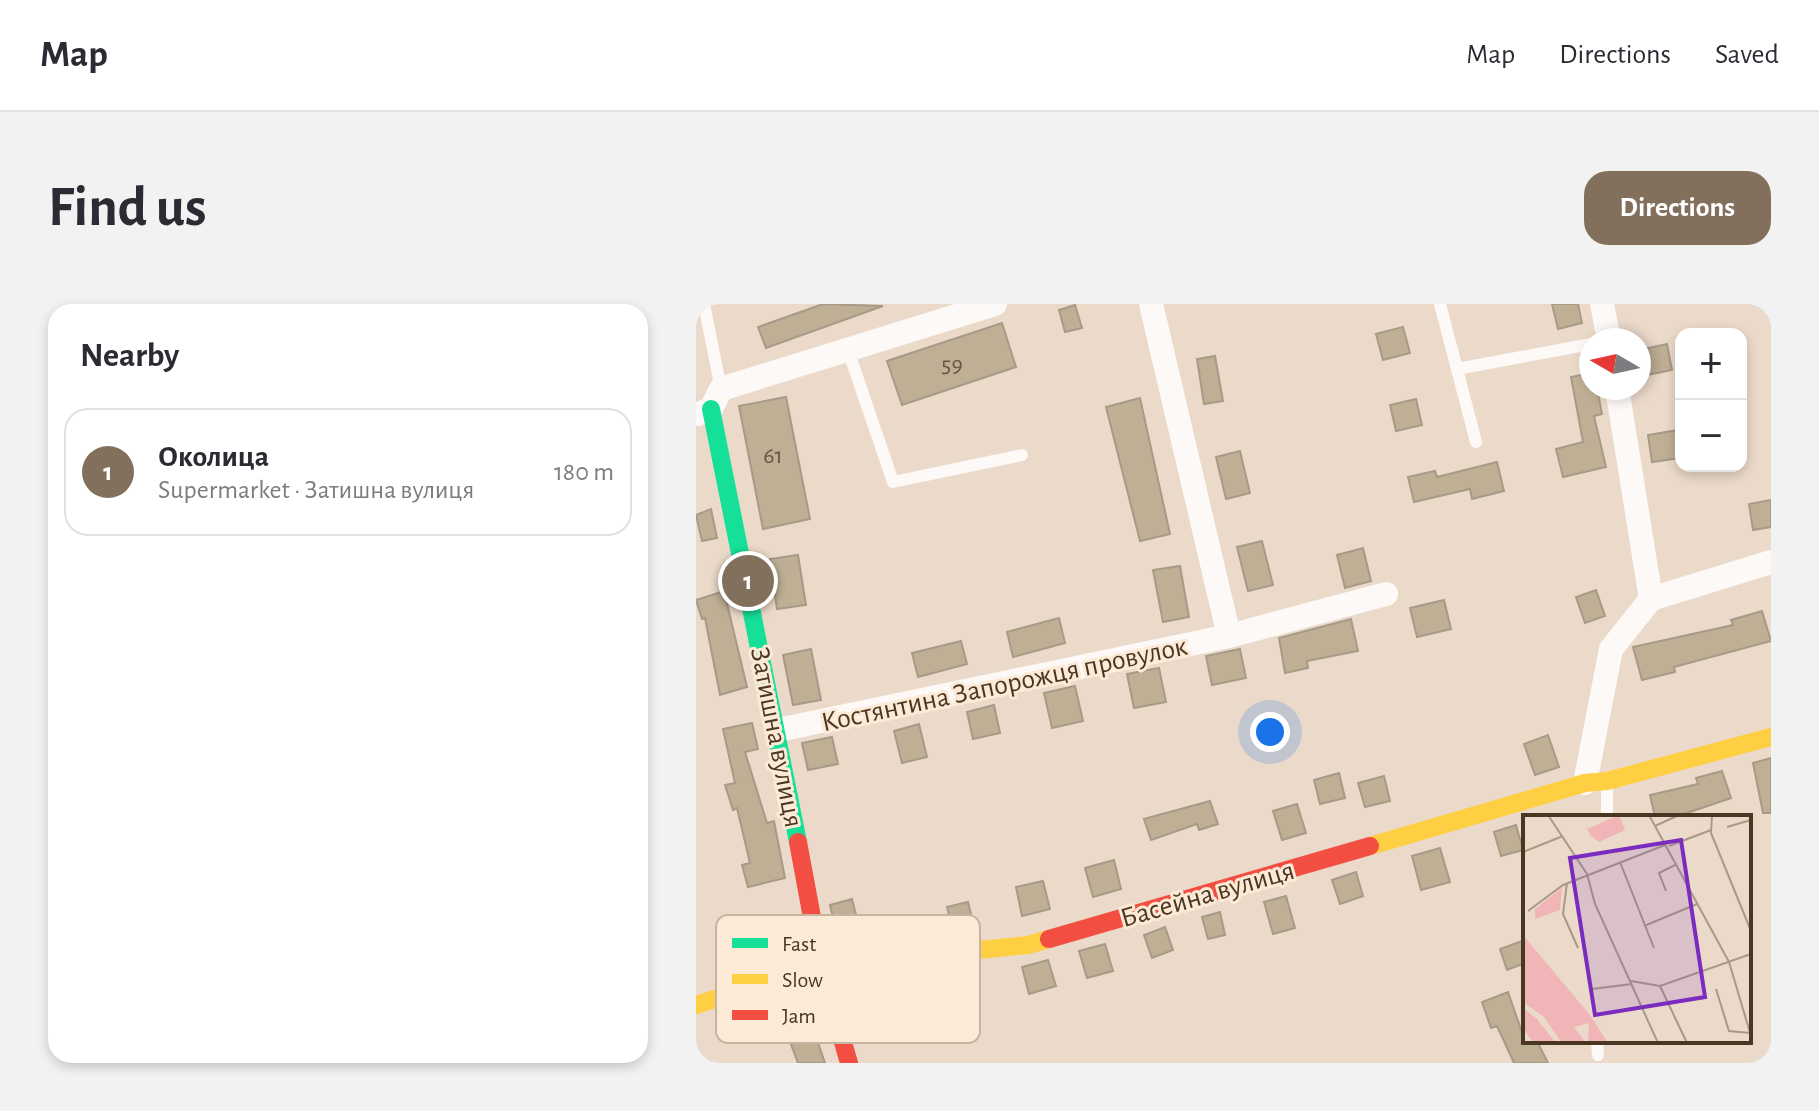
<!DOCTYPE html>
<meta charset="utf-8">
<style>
body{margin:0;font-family:"Alegreya Sans",sans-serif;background:#f2f2f3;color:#2b2b33}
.controls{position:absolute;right:24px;top:24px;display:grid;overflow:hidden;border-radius:16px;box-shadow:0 4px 12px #0003}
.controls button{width:72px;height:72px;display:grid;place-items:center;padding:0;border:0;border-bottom:2px solid #e1e1e2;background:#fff;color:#2b2b33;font:40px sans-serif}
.compass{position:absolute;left:883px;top:24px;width:72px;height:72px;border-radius:50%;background:#fff;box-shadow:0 4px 12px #0003;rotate:279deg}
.you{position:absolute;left:574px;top:428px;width:28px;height:28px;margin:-20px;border:6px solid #fff;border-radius:50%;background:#1a73e8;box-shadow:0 0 0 12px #1a73e833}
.badge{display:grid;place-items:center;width:52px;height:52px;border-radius:50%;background:#82705d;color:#fff;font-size:26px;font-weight:700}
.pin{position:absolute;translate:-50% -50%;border:4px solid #fff;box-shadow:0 2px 8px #0006}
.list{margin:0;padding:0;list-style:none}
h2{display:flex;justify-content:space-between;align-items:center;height:104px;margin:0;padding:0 32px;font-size:34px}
h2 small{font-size:26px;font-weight:400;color:#7c7c81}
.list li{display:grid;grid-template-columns:52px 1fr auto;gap:24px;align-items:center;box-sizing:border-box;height:128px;margin:0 16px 16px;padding:0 16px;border:2px solid #e1e1e2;border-radius:24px}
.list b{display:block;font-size:30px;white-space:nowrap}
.list p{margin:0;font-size:26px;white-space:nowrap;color:#7c7c81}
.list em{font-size:26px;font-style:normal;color:#7c7c81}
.map{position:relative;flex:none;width:1075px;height:759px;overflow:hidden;border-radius:24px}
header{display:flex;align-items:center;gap:48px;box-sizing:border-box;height:112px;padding:0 40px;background:#fff;border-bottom:2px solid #e1e1e2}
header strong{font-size:38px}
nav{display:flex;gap:44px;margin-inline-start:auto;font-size:28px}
.intro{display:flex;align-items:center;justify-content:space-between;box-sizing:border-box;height:192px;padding:0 48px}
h1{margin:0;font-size:56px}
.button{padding:20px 36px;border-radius:24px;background:#82705d;color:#fff;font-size:28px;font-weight:700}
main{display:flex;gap:48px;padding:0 48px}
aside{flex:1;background:#fff;border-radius:24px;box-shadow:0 4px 12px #0003}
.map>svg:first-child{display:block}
.building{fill:#beaf95;stroke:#a79a87;stroke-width:2}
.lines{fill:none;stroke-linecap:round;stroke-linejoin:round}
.lane{stroke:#fcf9f7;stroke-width:12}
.street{stroke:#fcf9f7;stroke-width:24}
.fast{stroke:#16e098;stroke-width:18}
.slow{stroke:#ffcf43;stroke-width:18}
.jam{stroke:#f24e42;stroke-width:18}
.labels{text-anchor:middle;stroke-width:6;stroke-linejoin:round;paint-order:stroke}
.number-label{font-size:24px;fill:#675540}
.street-label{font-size:28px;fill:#4a3723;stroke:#fdead6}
.inset-road{fill:none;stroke:#ab9987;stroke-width:2}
.view{fill:#7b2cbf;fill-opacity:0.15;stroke:#7b2cbf;stroke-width:4}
.inset-edge{fill:none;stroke:#4a3723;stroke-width:4}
.key{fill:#fdead6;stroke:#c7b4a0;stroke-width:2}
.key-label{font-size:22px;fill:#4a3723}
</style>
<header>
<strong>Map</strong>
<nav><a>Map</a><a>Directions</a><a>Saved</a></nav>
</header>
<div class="intro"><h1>Find us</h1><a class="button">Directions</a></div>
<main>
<aside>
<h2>Nearby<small></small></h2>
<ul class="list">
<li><span class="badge">1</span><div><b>Околица</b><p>Supermarket · Затишна вулиця</p></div><em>180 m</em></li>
</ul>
</aside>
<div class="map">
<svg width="1075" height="759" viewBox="0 0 1075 759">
<rect width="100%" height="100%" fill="#ebdaca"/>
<path class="building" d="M 127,0 L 187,2 L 70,44 L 62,23 Z
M 856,0 L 882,0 L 886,19 L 862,25 Z
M 379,1 L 386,24 L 369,28 L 363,6 Z
M 306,19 L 320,63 L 206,101 L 191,57 Z
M 707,23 L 714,49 L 687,56 L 680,30 Z
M 971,40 L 976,66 L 946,72 L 943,46 Z
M 519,52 L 527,97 L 508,100 L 501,55 Z
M 895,69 L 895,84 L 901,84 L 906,110 L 898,112 L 910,163 L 867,173 L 860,145 L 887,138 L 875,73 Z
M 90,93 L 114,215 L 67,225 L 43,102 Z
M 444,94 L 474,230 L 444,237 L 410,103 Z
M 720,95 L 726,121 L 700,127 L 694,101 Z
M 982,126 L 985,154 L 956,158 L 952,131 Z
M 544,147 L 554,189 L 530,195 L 520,153 Z
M 801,158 L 808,187 L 776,195 L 774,185 L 718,198 L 712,173 L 739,167 L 741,173 Z
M 1075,196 L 1075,223 L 1057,226 L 1053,200 Z
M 15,205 L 21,234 L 6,237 L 0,211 Z
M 566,237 L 577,281 L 552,287 L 541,243 Z
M 667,244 L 675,277 L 649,284 L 641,251 Z
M 102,251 L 110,301 L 81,305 L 74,255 Z
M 484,262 L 493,313 L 467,318 L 457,266 Z
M 900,286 L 909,312 L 889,319 L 880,293 Z
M 28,287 L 51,383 L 24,391 L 9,314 L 6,315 L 0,296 Z
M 748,296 L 755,325 L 721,333 L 714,304 Z
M 1066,307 L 1075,337 L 978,363 L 979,368 L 946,376 L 937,343 L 1037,321 L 1035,316 Z
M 363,314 L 369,339 L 317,353 L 311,328 Z
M 655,315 L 662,347 L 611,357 L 612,364 L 589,369 L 583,334 Z
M 265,337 L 271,360 L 222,373 L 216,349 Z
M 115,345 L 125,396 L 97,401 L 87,351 Z
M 544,345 L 550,374 L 516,381 L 510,352 Z
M 463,364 L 470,398 L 438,404 L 431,370 Z
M 379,382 L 387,417 L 356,424 L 348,389 Z
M 298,401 L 304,429 L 277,435 L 271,408 Z
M 56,419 L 62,445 L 49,448 L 71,519 L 78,517 L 89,574 L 52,583 L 46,561 L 54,559 L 41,504 L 37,506 L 29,481 L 39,479 L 27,425 Z
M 223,420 L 231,453 L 206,459 L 198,427 Z
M 852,431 L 863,463 L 839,471 L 828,440 Z
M 136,433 L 142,460 L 112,466 L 106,439 Z
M 1075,454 L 1075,509 L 1067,509 L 1057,459 Z
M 1026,467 L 1035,494 L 988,510 L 959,513 L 954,491 L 1002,480 L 1000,474 Z
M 643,469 L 649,494 L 624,500 L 618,476 Z
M 688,472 L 694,497 L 669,503 L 662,479 Z
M 514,497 L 522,520 L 503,526 L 501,520 L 455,536 L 448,515 Z
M 601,500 L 610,529 L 586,536 L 577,507 Z
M 820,521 L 827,546 L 805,552 L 798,528 Z
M 744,544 L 754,578 L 725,586 L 716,552 Z
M 418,556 L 425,585 L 397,593 L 389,564 Z
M 660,568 L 667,592 L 644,600 L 636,576 Z
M 347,577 L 354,605 L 326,612 L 320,583 Z
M 590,592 L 599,624 L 577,630 L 568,598 Z
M 156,595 L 165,630 L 142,636 L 134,601 Z
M 272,598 L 278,622 L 257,627 L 251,603 Z
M 524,608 L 529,631 L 512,635 L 506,613 Z
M 469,623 L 477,646 L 456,654 L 448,631 Z
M 829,636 L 829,659 L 811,666 L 804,645 Z
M 409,640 L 417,667 L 391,674 L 383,647 Z
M 352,656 L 360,682 L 333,690 L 326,663 Z
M 812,688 L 829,737 L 841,737 L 852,759 L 818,759 L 801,722 L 795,724 L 786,698 Z
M 115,718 L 129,759 L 102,759 L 90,727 Z"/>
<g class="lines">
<path class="lane" d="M 8,0 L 25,85
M 744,0 L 780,138
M 152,46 L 197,178 L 326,151
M 761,65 L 895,40
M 911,513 L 911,480
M 901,737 L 902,751"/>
<path class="street" d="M 455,0 L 533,332
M 906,0 L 913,36
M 2,110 L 15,105 L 25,85 L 299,0
M 955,295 L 1075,258
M 82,426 L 533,332 L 690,290
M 889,479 L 915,345 L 955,295 L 921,84"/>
<path class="fast" d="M 15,105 L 102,538"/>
<path class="slow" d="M 674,542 L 889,479 L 911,477 L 1075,433
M 0,701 L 125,662 L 332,641 L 353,635"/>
<path class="jam" d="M 102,538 L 125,662 L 153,759
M 353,635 L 674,542"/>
</g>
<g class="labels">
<g class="number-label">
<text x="256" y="68">59</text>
<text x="77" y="159">61</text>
</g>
<g class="street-label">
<text transform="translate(308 379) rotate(-12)" y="10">Костянтина Запорожця провулок</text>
<text transform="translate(82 433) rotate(79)" y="10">Затишна вулиця</text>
<text transform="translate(511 589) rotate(-16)" y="10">Басейна вулиця</text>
</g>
</g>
<g transform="translate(827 511)">
<rect width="228" height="228" fill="#ebdaca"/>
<path d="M 96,0 L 102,15 L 76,27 L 68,21 L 64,14 ZM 39,73 L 37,95 L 12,104 L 12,94 ZM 0,120 L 67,200 L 85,228 L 65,227 L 66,208 L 51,212 L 63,228 L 39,228 L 21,202 L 0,187 ZM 0,193 L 14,204 L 33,228 L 10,228 L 0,213 Z" fill="#f1b5b8"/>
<path class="inset-road" d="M 25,0 L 64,59 L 72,89 L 135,228M 126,0 L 206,147 L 228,221M 189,0 L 188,18 L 228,116M 132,11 L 156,0M 204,12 L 228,5M 146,31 L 188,15M 0,37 L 40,21M 97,47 L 131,133M 44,68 L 40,99 L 55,133M 143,76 L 136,58 L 154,49M 5,96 L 40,70 L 142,30M 121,111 L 174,89M 108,166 L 137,171 L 228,139M 137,171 L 164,228M 69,174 L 109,169M 193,174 L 206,216 L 227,218"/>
<path class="view" d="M 158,25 L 182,182 L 72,200 L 47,43 Z"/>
<rect width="228" height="228" class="inset-edge"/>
</g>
<rect x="20" y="611" width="264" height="128" rx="12" class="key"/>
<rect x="36" y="634" width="36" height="10" fill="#16e098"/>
<rect x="36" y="670" width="36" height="10" fill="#ffcf43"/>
<rect x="36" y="706" width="36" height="10" fill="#f24e42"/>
<g class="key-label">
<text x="86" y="647">Fast</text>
<text x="86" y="683">Slow</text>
<text x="86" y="719">Jam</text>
</g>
</svg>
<div class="controls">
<button>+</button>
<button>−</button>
</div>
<svg class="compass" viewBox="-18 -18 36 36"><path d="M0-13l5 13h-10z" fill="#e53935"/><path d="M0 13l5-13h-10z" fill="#7c7c81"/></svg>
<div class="you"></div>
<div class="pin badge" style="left:52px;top:277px">1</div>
</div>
</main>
